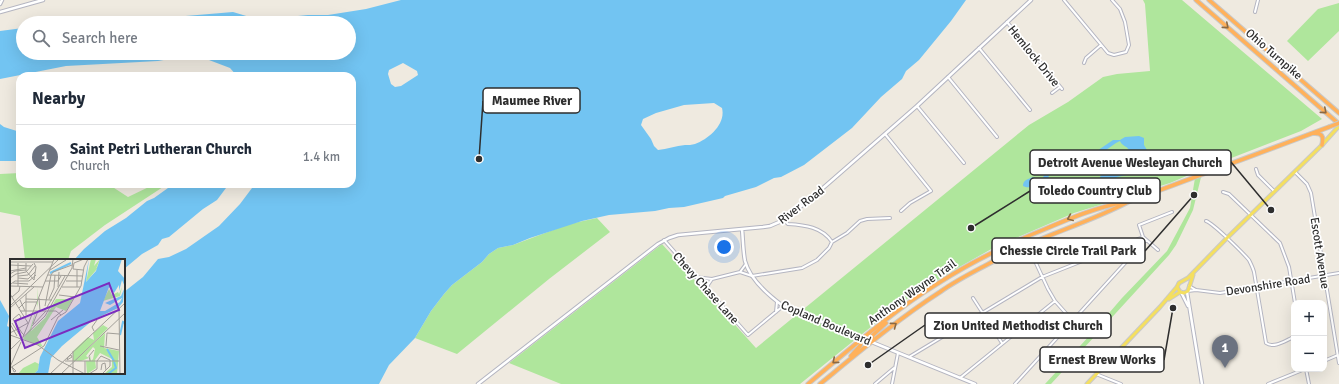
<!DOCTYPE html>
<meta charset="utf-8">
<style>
body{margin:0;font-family:Signika,sans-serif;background:#f6f6f7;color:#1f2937}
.controls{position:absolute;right:12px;bottom:12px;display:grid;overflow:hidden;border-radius:8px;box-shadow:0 4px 16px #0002}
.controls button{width:36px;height:36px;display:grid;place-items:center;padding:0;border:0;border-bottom:1px solid #e0e1e3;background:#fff;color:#1f2937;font:20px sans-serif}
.you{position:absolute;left:724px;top:247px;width:14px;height:14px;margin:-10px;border:3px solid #fff;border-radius:50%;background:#1a73e8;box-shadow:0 0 0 6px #1a73e833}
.badge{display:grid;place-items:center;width:26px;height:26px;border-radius:50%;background:#2563eb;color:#fff;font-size:13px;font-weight:700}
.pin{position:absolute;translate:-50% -33px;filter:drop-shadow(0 1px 2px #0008)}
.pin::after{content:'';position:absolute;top:21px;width:14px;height:12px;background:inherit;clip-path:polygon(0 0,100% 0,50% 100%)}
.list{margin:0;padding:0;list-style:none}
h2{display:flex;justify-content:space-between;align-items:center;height:52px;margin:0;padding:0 16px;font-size:17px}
h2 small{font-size:13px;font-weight:400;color:#747a83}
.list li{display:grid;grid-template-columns:26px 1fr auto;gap:12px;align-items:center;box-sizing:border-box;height:64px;padding:0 16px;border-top:1px solid #e0e1e3}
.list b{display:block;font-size:15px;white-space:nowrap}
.list p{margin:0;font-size:13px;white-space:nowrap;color:#747a83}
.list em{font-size:13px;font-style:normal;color:#747a83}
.icon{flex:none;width:22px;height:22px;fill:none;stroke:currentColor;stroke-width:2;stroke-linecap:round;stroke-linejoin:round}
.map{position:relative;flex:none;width:1339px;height:384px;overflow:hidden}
.search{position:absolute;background:#fff;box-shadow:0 4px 16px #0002;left:16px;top:16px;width:340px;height:44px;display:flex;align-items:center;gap:10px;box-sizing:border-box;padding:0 14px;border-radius:22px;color:#747a83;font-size:15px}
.panel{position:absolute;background:#fff;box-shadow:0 4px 16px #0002;left:16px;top:72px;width:340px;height:116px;border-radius:12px}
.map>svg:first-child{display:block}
.green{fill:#afe69c}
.water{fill:#72c4f2;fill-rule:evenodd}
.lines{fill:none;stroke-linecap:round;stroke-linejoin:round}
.street-casing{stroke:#b4b5c1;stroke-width:4}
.secondary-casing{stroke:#b4b5c1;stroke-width:4.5}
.primary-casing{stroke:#c9c9c9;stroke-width:5}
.highway-casing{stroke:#c9c9c9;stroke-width:5.5}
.street{stroke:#fff;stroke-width:2}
.secondary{stroke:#fff;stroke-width:2.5}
.primary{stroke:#f4df60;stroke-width:3}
.highway{stroke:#ffb15b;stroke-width:3.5}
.highway-bridge-casing{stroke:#c9c9c9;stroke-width:5.5;stroke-linecap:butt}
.highway-bridge{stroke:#ffb15b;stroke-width:3.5}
.oneway{stroke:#8c6942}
.labels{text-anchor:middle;stroke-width:3.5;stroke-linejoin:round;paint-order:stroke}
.street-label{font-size:12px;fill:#2e2e2e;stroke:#fff}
.inset-river{fill:none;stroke:#72c4f2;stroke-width:2}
.inset-road{fill:none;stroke:#a29f99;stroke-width:1}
.view{fill:#7b2cbf;fill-opacity:0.15;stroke:#7b2cbf;stroke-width:2}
.inset-edge{fill:none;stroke:#2e2e2e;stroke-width:2}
.leader{fill:none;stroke:#2e2e2e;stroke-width:1.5}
.callout-dot{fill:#2e2e2e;stroke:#fff;stroke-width:1.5}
.callout{fill:#fff;stroke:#2e2e2e;stroke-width:1.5}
.callout-label{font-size:13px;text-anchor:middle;font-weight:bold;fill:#2e2e2e}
</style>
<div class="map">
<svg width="1339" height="384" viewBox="0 0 1339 384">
<rect width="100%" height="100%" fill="#efeae0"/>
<path class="green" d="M 1143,0 L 1182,0 L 1322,119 L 1301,131 L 1203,169 L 1193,210 L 1176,245 L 1169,255 L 1051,384 L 1045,384 L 1091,334 L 1122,298 L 1167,251 L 1190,208 L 1196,172 L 1170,183 L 1074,213 L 995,247 L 954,270 L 902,302 L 800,384 L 561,384 L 509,363 L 662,244 L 756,348 L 1029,125 L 1068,102 L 1103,77 L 1117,74 L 1150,71 L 1145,4 Z
M 1339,3 L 1339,31 L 1308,61 L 1287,41 L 1318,9 Z
M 20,173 L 20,184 L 108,184 L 128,197 L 155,184 L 158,184 L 163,187 L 105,225 L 71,251 L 68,260 L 25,260 L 20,216 L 0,212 L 0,174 Z
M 597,218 L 610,232 L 549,279 L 457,354 L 415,338 L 431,311 L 444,294 L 452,285 L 482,262 L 489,254 L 498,248 L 513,245 L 569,224 Z"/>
<path class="water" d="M 401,0 L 966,0 L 951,21 L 919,60 L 906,71 L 902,79 L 881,97 L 852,128 L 804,165 L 781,177 L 774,178 L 756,187 L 725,196 L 723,198 L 684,207 L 669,208 L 655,211 L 609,215 L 582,221 L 530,238 L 513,245 L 498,248 L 489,254 L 482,262 L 452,285 L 444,294 L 431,311 L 415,338 L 389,365 L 379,384 L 0,384 L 0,300 L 9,316 L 7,326 L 11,328 L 11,373 L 124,373 L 124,292 L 143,277 L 158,259 L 169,257 L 186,249 L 219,226 L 240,204 L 255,184 L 352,184 L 352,76 L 237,76 L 230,68 L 209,60 L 186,56 L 158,61 L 66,66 L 0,79 L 0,31 L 23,28 L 23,53 L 349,53 L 349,23 L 139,23 L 162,18 L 233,12 L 253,18 L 288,17 L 308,15 L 328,15 L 366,9 ZM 403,63 L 417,71 L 418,75 L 401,86 L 395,87 L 391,84 L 388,74 L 389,70 ZM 714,103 L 722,108 C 726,124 709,139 695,144 C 692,145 688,145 685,145 C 676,146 667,149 658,150 L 654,146 L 651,139 L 641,125 L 643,119 L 656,113 L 684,105 Z
M 0,124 L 4,127 L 20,132 L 20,161 L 0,161 Z
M 1139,136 L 1144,138 L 1144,145 L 1147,150 L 1144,159 L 1140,166 L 1127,175 L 1117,177 L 1110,183 L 1099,183 L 1098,180 C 1100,177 1103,172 1107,170 C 1115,163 1125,163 1129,150 C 1127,146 1122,146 1120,141 L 1116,143 L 1096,157 L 1092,156 L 1088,159 L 1082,158 C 1076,163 1076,167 1068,165 L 1065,168 L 1058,169 L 1056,171 L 1051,171 C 1048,175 1049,177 1048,180 C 1045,189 1039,188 1032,187 C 1028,187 1027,188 1023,186 C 1023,180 1028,179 1033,177 L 1041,180 L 1043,178 L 1045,171 C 1053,167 1058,163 1068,164 C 1075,156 1082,154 1093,155 L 1094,153 L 1113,140 L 1120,140 L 1125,137 Z
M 171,184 L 229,184 L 217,200 L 203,209 L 169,237 L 162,239 L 158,245 L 142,254 L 124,269 L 124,260 L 74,260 L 84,249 L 105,231 L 126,218 L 147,201 L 154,198 L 168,188 Z"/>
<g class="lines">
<g class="street-casing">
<path id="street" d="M 1064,0 L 1108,53 L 1114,55 L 1126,52 L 1129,45 L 1125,22 L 1120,9 L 1112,0
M 1255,12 L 1258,0
M 1007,22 L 1062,89
M 979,48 L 1030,110
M 1084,63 L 1086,58 L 1101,45
M 948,77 L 997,137
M 1052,93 L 1060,87
M 917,106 L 964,163
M 885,134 L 931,191 L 910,203 L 901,211
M 1256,169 L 1258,175 L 1274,191
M 1295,172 L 1307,184 L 1311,193 L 1339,363
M 1223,192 L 1229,194 L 1280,243 L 1289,267 L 1295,303
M 784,220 L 788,224 C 805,225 822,227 832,242
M 1206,221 C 1213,223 1243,253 1249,260 C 1251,264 1253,268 1254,272 L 1266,343 C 1274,349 1286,340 1294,337
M 664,240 L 748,335 L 783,306
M 1158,250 L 1143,237 L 1139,225 L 1172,212
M 1035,261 L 1048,289 L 1055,301 L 1072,320
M 740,272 L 746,264
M 695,277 L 712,279 L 740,272 L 752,276 L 802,268 L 817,260 L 829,248 L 832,242 L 847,233 L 860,221 L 867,219 L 890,218
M 1189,286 L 1196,290 L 1220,293 L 1339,273
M 707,288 L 708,285 L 712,279
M 1188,291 L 1196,290
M 973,298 L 1002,343
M 776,312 L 777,302
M 909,357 L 1042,277 L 1143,237
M 1324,361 L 1338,355
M 1306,369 L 1309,384
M 1096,374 L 1121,384
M 960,378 L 1055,301
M 875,384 L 894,368
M 892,384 L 898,353
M 1015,384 L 1146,240
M 1268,384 L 1305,369"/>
</g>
<g class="secondary-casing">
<path id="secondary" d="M 0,4 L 2,0
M 0,12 L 43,0
M 742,229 C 743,239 743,251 745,261 C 750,280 768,295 783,306 L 975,384
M 1181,292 L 1188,306
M 1187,292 L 1202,384
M 478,384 L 658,244 L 669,238 L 678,235 L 763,227 L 770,226 L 784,220 L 815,195 L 917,106 L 1031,0"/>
</g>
<g class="primary-casing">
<path id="primary" d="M 1177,287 L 1180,292 L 1184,293 L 1188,291 L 1193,275
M 1169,299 L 1180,292
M 1087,384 L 1160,307 L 1177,287 L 1179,283 L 1188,278 L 1227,238 L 1322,145 L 1339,126"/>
</g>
<g class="highway-casing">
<path id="highway" d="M 1196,0 L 1339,124
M 1209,0 L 1339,113
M 1313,133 C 1322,133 1324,136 1322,145
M 871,341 L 873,335 L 886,323
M 851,356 L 860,346 L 862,340
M 808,384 C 849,350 891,312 937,284 C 971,262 1008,244 1045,229 C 1071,218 1097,207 1125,202
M 820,384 C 859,352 898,319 940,292 C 958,279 979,269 998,259 C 1040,236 1086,224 1128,202 L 1329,127"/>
</g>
<use href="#street" class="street"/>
<use href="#secondary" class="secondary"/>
<use href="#primary" class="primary"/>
<use href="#highway" class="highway"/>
<g class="highway-bridge-casing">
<path id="highway-bridge" d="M 1329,127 L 1339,123"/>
</g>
<use href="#highway-bridge" class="highway-bridge"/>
</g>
<defs><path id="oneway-chevron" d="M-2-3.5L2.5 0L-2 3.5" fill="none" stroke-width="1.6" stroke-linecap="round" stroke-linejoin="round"/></defs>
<g class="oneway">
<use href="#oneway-chevron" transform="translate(1226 26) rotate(41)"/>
<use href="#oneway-chevron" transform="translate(1324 111) rotate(41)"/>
<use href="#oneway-chevron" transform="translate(1070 218) rotate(157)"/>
<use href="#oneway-chevron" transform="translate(894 325) rotate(-37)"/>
<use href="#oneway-chevron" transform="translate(835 361) rotate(140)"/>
</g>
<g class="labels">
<g class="street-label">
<text transform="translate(1274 54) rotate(41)" y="4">Ohio Turnpike</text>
<text transform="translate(1034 56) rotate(51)" y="4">Hemlock Drive</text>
<text transform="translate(801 205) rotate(-37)" y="4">River Road</text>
<text transform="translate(1320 253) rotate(81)" y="4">Escott Avenue</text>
<text transform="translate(1268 285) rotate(-9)" y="4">Devonshire Road</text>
<text transform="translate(706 288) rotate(48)" y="4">Chevy Chase Lane</text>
<text transform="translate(912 292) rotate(-35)" y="4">Anthony Wayne Trail</text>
<text transform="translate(826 323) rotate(23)" y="4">Copland Boulevard</text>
</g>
</g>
<g transform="translate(10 259)">
<rect width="115" height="115" fill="#efeae0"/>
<path d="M 81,0 L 86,0 L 84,7 L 90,0 L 86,10 L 92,0 L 92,4 L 76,23 ZM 28,28 L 28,44 L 21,72 L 35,59 L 46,40 L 63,40 L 56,52 L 46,48 L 27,78 L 33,88 L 13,80 L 20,70 L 27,48 ZM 112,28 L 110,37 L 93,42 L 99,30 L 102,36 L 108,33 L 109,35 ZM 93,66 L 98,69 L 66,101 L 95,74 L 94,89 L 109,92 L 107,115 L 94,115 L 102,108 L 102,100 L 90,94 L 85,101 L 86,109 L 77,115 L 76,102 L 80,102 L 81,96 L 81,102 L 83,100 L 85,90 L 83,88 L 76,97 L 79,99 L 71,102 L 63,102 L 63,92 L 78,78 L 84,81 L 83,74 ZM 25,103 L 29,105 L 28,111 L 24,115 L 8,115 L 13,109 Z" fill="#afe69c"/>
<path d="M 79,0 L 76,23 L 86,12 L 90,0 L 112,0 L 108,12 L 115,20 L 113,43 L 108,49 L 83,61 L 52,87 L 41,99 L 38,115 L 24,115 L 28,111 L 30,98 L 48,62 L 70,44 ZM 112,21 L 115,28 L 111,37 L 95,44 L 100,46 L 112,39 L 110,43 L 95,52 L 90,52 L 99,28 L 104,34 L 109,26 L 109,32 Z" fill="#72c4f2" fill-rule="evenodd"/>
<path class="inset-river" d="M 40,14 L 61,4M 110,76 L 113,63 L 115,64M 97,90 L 104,102M 98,115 L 106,109 L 104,103"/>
<path class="inset-road" d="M 0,3 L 43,3M 16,4 L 16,12 L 24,21 L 26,8 L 24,4M 0,6 L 21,7M 40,11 L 56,1M 67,11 L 67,28M 73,11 L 63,10 L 64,4 L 74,0M 0,12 L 16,9M 0,15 L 5,12 L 16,11M 38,16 L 72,17M 41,16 L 43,13 L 62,6M 8,17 L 18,16 L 25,7M 0,19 L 6,15 L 16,13 L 23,5M 8,19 L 18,20 L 25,13M 35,22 L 48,22 L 51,17M 56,22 L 72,22M 3,24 L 18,25M 1,25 L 5,22 L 19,22 L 26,16M 0,27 L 33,28M 8,27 L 8,4M 48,28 L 49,13M 52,28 L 70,28M 0,35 L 18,64M 49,36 L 65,38M 2,38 L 9,32 L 10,27M 29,39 L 30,52M 16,40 L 42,41M 39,40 L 44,29 L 45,16M 10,41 L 15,52M 0,47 L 49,0M 35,47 L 41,16M 0,49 L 24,28M 9,49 L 15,43 L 27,43M 36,50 L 55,17M 109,50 L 110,115M 10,52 L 46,52 L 51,56M 16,56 L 16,35M 41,61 L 53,51M 2,64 L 11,78M 5,64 L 11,58 L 9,55 L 3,60 L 4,62 L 12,74 L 14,76M 0,65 L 7,77M 23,65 L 28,52M 22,67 L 36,52M 84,72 L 82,68 L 87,61M 0,74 L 18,64M 0,76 L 28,86 L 48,101 L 75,115M 13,78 L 44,0M 90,87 L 109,91M 96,87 L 97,74 L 109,75M 0,91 L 35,57 L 62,9 L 63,0M 63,92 L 63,115M 61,96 L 62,98 L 57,101 L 58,98 ZM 55,102 L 109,102M 80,102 L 79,97 L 84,91M 87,102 L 91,97 L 100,101 L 100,107 L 92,115M 0,108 L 11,83M 2,108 L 4,113 L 6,112 L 2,108M 0,109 L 34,87 L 48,58 L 56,53 L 71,27 L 74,8 L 78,0M 91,111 L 92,105 L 95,104 L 96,111M 40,115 L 115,44M 51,115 L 115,54M 75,115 L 75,102M 79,115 L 87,110 L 87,102"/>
<path class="view" d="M 99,24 L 109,51 L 15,89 L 5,62 Z"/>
<rect width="115" height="115" class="inset-edge"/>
</g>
<path class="leader" d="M479 159L483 101M1271 210L1231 162M971 228L1030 191M1194 195L1145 251M868 365L925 325M1173 308L1164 360"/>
<g class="callout-dot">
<circle cx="479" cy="159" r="4"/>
<circle cx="1271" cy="210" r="4"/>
<circle cx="971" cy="228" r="4"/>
<circle cx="1194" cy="195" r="4"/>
<circle cx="868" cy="365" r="4"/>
<circle cx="1173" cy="308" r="4"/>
</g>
<g class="callout">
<rect x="483" y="88" width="97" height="25" rx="4"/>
<rect x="1030" y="150" width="201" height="25" rx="4"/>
<rect x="1030" y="178" width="130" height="25" rx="4"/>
<rect x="992" y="238" width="153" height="25" rx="4"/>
<rect x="925" y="313" width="186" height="25" rx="4"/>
<rect x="1040" y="347" width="124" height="25" rx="4"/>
</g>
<g class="callout-label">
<text x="532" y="105">Maumee River</text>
<text x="1130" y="167">Detroit Avenue Wesleyan Church</text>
<text x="1095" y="195">Toledo Country Club</text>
<text x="1068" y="255">Chessie Circle Trail Park</text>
<text x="1018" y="330">Zion United Methodist Church</text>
<text x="1102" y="364">Ernest Brew Works</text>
</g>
</svg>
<div class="controls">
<button>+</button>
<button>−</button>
</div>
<div class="you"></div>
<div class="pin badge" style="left:1225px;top:368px;background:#6b7280">1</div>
<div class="search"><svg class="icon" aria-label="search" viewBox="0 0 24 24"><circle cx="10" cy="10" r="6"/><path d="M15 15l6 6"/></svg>Search here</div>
<section class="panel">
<h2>Nearby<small></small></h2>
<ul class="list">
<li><span class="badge" style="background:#6b7280">1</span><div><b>Saint Petri Lutheran Church</b><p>Church</p></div><em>1.4 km</em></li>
</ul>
</section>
</div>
